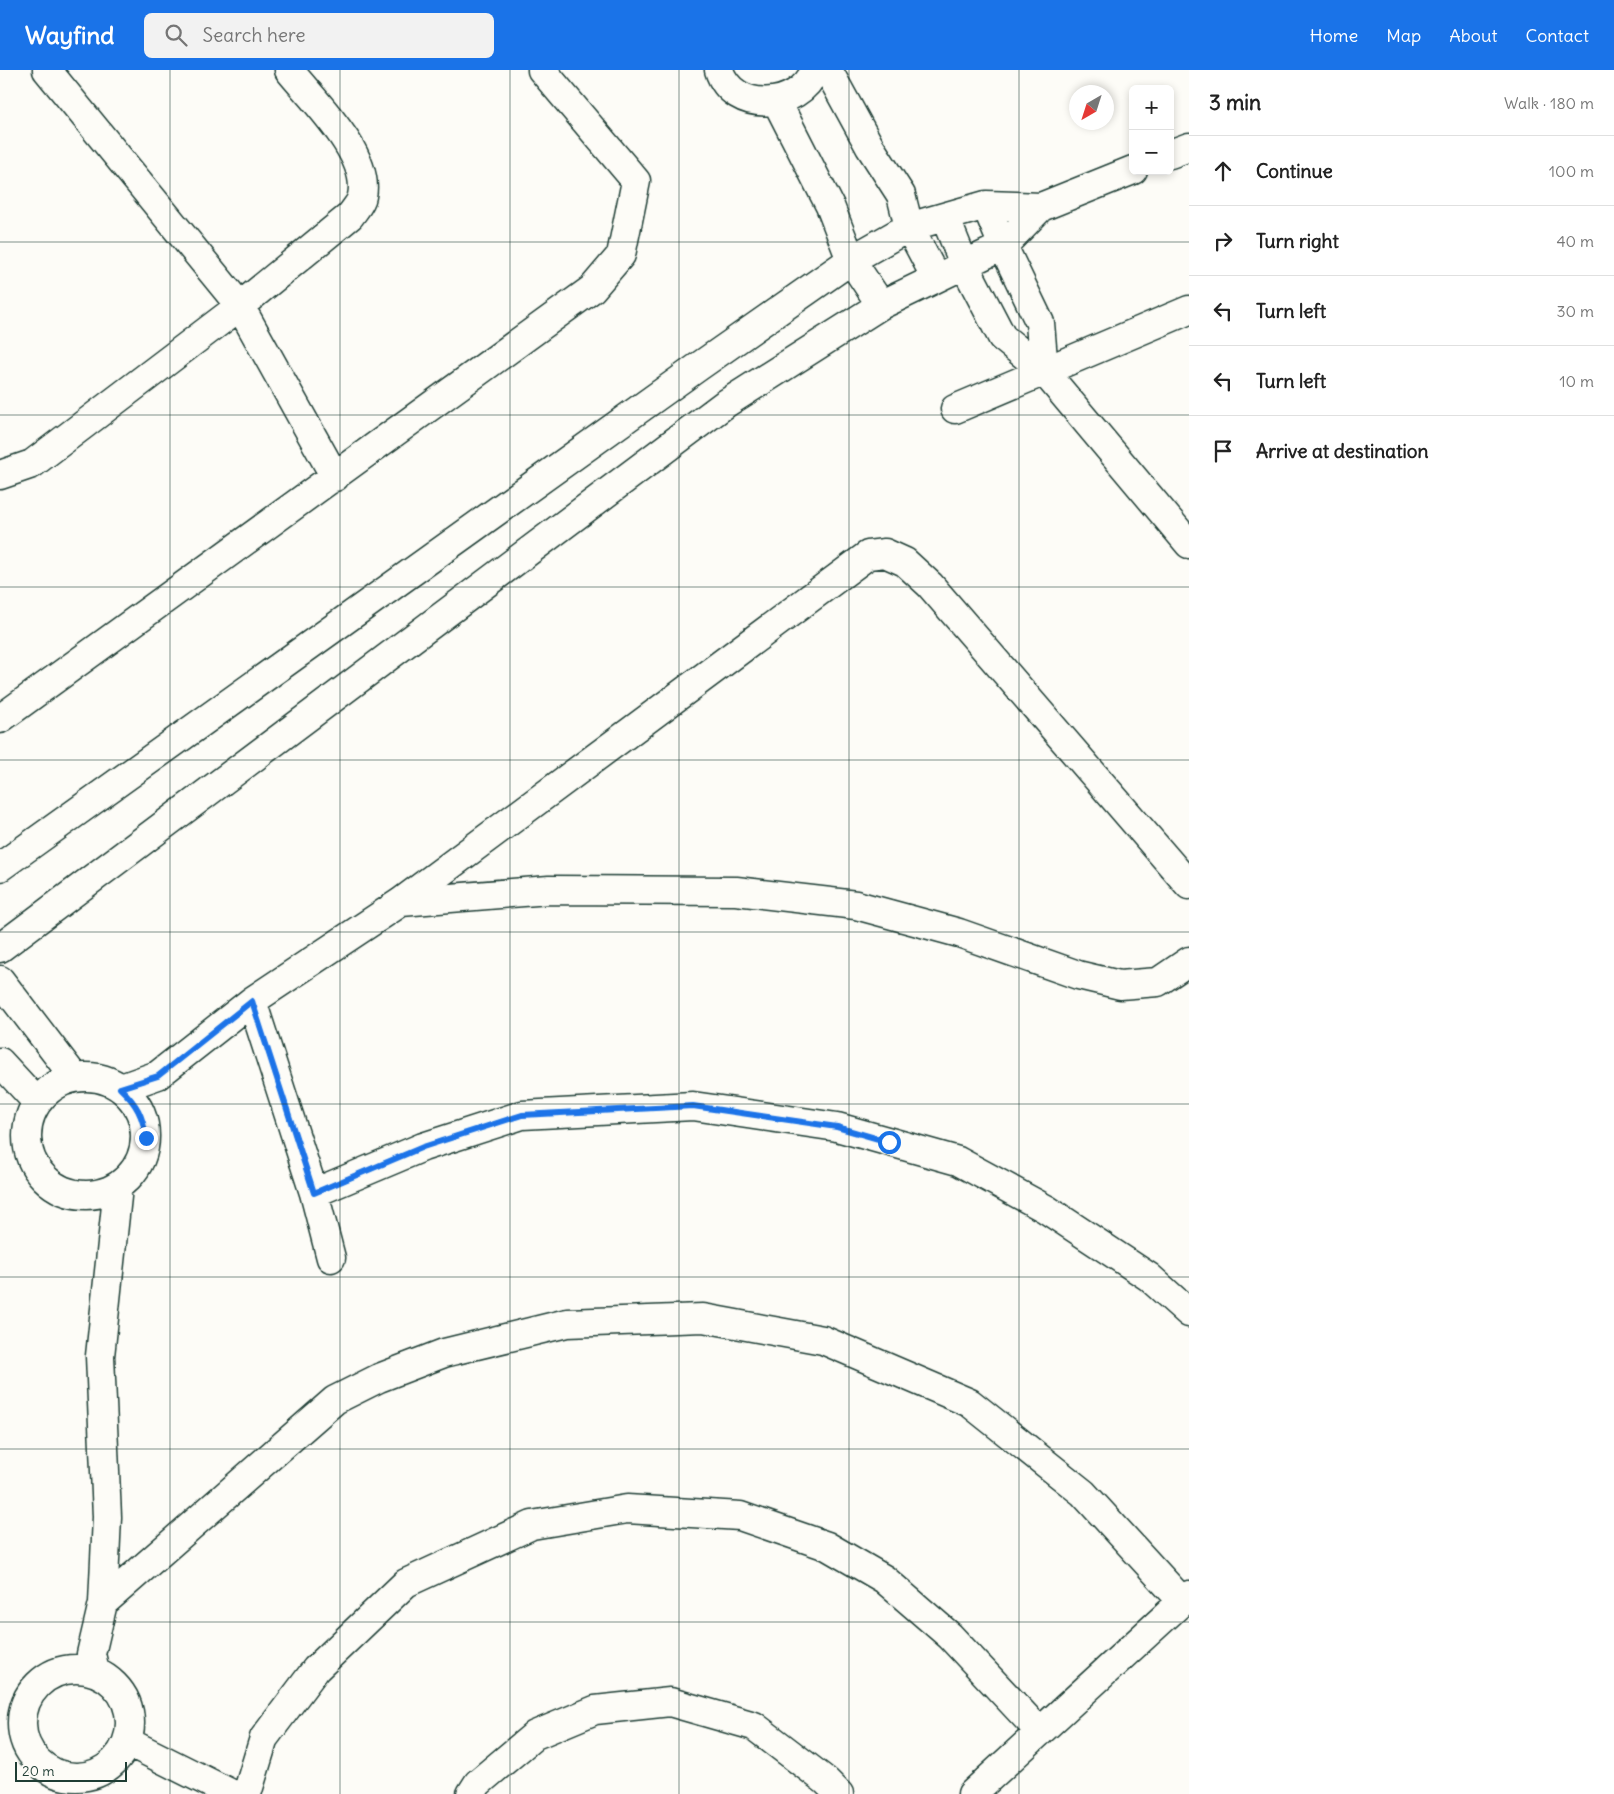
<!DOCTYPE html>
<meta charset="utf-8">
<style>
body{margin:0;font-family:Delius,sans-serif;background:#f2f2f2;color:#222}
.controls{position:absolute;right:15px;top:15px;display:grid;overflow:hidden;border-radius:8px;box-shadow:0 2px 8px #0003}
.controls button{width:45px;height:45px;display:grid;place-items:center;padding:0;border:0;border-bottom:1px solid #e0e0e0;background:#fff;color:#222;font:25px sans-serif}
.compass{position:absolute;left:1069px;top:15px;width:45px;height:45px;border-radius:50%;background:#fff;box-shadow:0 2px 8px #0003;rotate:219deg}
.scale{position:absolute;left:15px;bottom:12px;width:112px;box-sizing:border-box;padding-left:5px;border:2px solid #1f3d34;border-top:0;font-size:14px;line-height:18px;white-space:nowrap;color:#1f3d34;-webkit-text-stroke:4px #fdfcf7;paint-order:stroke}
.stop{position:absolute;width:15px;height:15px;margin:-11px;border:4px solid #1a73e8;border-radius:50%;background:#fff}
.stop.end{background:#1a73e8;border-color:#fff;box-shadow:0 1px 5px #0008}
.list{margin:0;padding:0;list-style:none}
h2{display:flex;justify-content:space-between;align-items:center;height:65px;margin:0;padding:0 20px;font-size:21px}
h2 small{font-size:16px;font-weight:400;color:#767676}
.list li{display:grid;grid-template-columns:32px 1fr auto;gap:15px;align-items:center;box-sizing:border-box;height:70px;padding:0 20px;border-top:1px solid #e0e0e0}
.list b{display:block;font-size:19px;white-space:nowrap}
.list em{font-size:16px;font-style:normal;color:#767676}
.icon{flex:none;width:28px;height:28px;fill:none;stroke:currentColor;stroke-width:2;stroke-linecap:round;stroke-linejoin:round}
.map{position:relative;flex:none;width:1189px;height:1724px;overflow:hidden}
header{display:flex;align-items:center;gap:30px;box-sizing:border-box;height:70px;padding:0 25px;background:#1a73e8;color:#fff}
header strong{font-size:24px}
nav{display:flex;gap:28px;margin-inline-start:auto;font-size:18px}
.search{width:350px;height:45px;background:#f2f2f2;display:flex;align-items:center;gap:12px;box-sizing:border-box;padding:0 18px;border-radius:8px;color:#767676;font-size:19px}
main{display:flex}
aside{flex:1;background:#fff}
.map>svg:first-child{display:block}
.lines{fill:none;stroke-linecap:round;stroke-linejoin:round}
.minor-casing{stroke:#1f3d34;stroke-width:31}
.minor{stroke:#fdfcf7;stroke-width:28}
.route{stroke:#1a73e8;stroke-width:6}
.grid{fill:none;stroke:#1f3d34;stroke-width:1;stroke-opacity:0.55}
</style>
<header>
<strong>Wayfind</strong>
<div class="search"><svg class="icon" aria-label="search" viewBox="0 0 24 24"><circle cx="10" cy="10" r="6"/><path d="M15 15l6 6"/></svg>Search here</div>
<nav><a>Home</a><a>Map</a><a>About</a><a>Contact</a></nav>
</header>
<main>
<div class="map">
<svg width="1189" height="1724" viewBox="0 0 1189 1724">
<rect width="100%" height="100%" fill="#fdfcf7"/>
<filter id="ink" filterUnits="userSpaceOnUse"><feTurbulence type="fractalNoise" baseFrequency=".02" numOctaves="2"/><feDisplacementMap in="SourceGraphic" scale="10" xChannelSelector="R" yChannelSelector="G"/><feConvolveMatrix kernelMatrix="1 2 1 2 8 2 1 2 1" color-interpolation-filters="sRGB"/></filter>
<g filter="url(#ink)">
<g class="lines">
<g class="minor-casing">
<path id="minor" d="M 47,0 L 240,236 L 335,407
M 719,0 C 733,44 799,40 815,0
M 828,0 L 870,77 L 901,125 L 909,157 L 936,208
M 777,32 L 830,136 L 851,190 L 881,235
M 1170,84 L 1189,77
M 986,135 L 1003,176 L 1040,253 L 1044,301
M 945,147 L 964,194 L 1002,267 L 1044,301 L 1189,474
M 955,339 L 1189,240
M 0,405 L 32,394 L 240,236 L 350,146 C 354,140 361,133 362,126 C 371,85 313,30 289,0
M 0,649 L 592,219 L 621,185 L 636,111 L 542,0
M 0,797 L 698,297 L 851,190 L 909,157 L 986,135 L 1041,137 L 1133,100
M 401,832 L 549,820 L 736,821 L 856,835 L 959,863 L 1078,905 L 1120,915 L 1158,912 L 1189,891
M 0,878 L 725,334 L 881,235 L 1003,176 L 1041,137
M 0,910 L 75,1008
M 252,931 L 401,832 L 868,485 L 885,483 L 905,492 L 930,515 L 1189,815
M 0,992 L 37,1032
M27 1066a59 59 0 1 1 118 0a59 59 0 1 1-118 0Z
M 121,1018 L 158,1005 L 252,931 L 314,1123 L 331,1188
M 314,1123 L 423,1077 L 522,1045 L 693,1036 L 837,1057 L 958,1091 L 1046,1139 L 1149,1207 L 1189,1243
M 103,1533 L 335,1330 L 379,1308 L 444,1283 L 567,1253 L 703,1248 L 823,1270 L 970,1333 L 1083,1423 L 1182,1531
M22 1653a54 54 0 1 1 108 0a54 54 0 1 1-108 0Z
M 95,1601 L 91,1584 L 103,1533 L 107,1447 L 100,1286 L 118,1117
M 128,1672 L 232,1724
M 247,1724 L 264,1668 L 316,1599 L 406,1513 L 532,1455 L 627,1439 L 740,1446 L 827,1476 L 884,1509 L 950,1566 L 1040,1662
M 471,1724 L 478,1713 L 535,1665 L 595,1640 L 670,1632 L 754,1656 L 826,1711 L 839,1724
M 972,1724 L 1189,1525"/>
</g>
<use href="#minor" class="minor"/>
</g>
</g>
<g class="lines" filter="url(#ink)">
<path class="route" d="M 146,1068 C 143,1046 137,1034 120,1018 L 158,1006 L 252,931 L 314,1123 L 423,1077 L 522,1045 L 693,1036 L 837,1057 L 889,1072"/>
</g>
<path class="grid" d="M 170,0 L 170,1724M 340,0 L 340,1724M 510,0 L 510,1724M 679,0 L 679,1724M 849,0 L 849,1724M 1019,0 L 1019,1724M 0,172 L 1189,172M 0,345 L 1189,345M 0,517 L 1189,517M 0,690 L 1189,690M 0,862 L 1189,862M 0,1034 L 1189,1034M 0,1207 L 1189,1207M 0,1379 L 1189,1379M 0,1552 L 1189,1552"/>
</svg>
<div class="controls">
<button>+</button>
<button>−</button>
</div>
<svg class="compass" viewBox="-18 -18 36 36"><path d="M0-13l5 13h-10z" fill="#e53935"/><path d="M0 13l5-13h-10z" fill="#767676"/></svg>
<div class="scale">20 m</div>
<div class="stop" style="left:889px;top:1072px"></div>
<div class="stop end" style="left:146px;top:1068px"></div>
</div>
<aside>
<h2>3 min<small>Walk · 180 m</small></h2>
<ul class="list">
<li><svg class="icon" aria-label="ahead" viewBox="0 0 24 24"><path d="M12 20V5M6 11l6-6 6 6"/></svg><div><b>Continue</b></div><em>100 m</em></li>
<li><svg class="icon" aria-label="right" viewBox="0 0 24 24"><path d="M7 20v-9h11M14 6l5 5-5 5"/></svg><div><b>Turn right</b></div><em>40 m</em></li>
<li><svg class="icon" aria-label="left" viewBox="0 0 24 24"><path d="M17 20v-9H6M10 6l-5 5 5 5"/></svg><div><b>Turn left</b></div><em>30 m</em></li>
<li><svg class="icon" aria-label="left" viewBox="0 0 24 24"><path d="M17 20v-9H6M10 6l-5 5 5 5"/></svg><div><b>Turn left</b></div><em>10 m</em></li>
<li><svg class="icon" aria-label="arrive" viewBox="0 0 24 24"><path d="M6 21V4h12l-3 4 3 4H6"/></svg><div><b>Arrive at destination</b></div></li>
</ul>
</aside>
</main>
